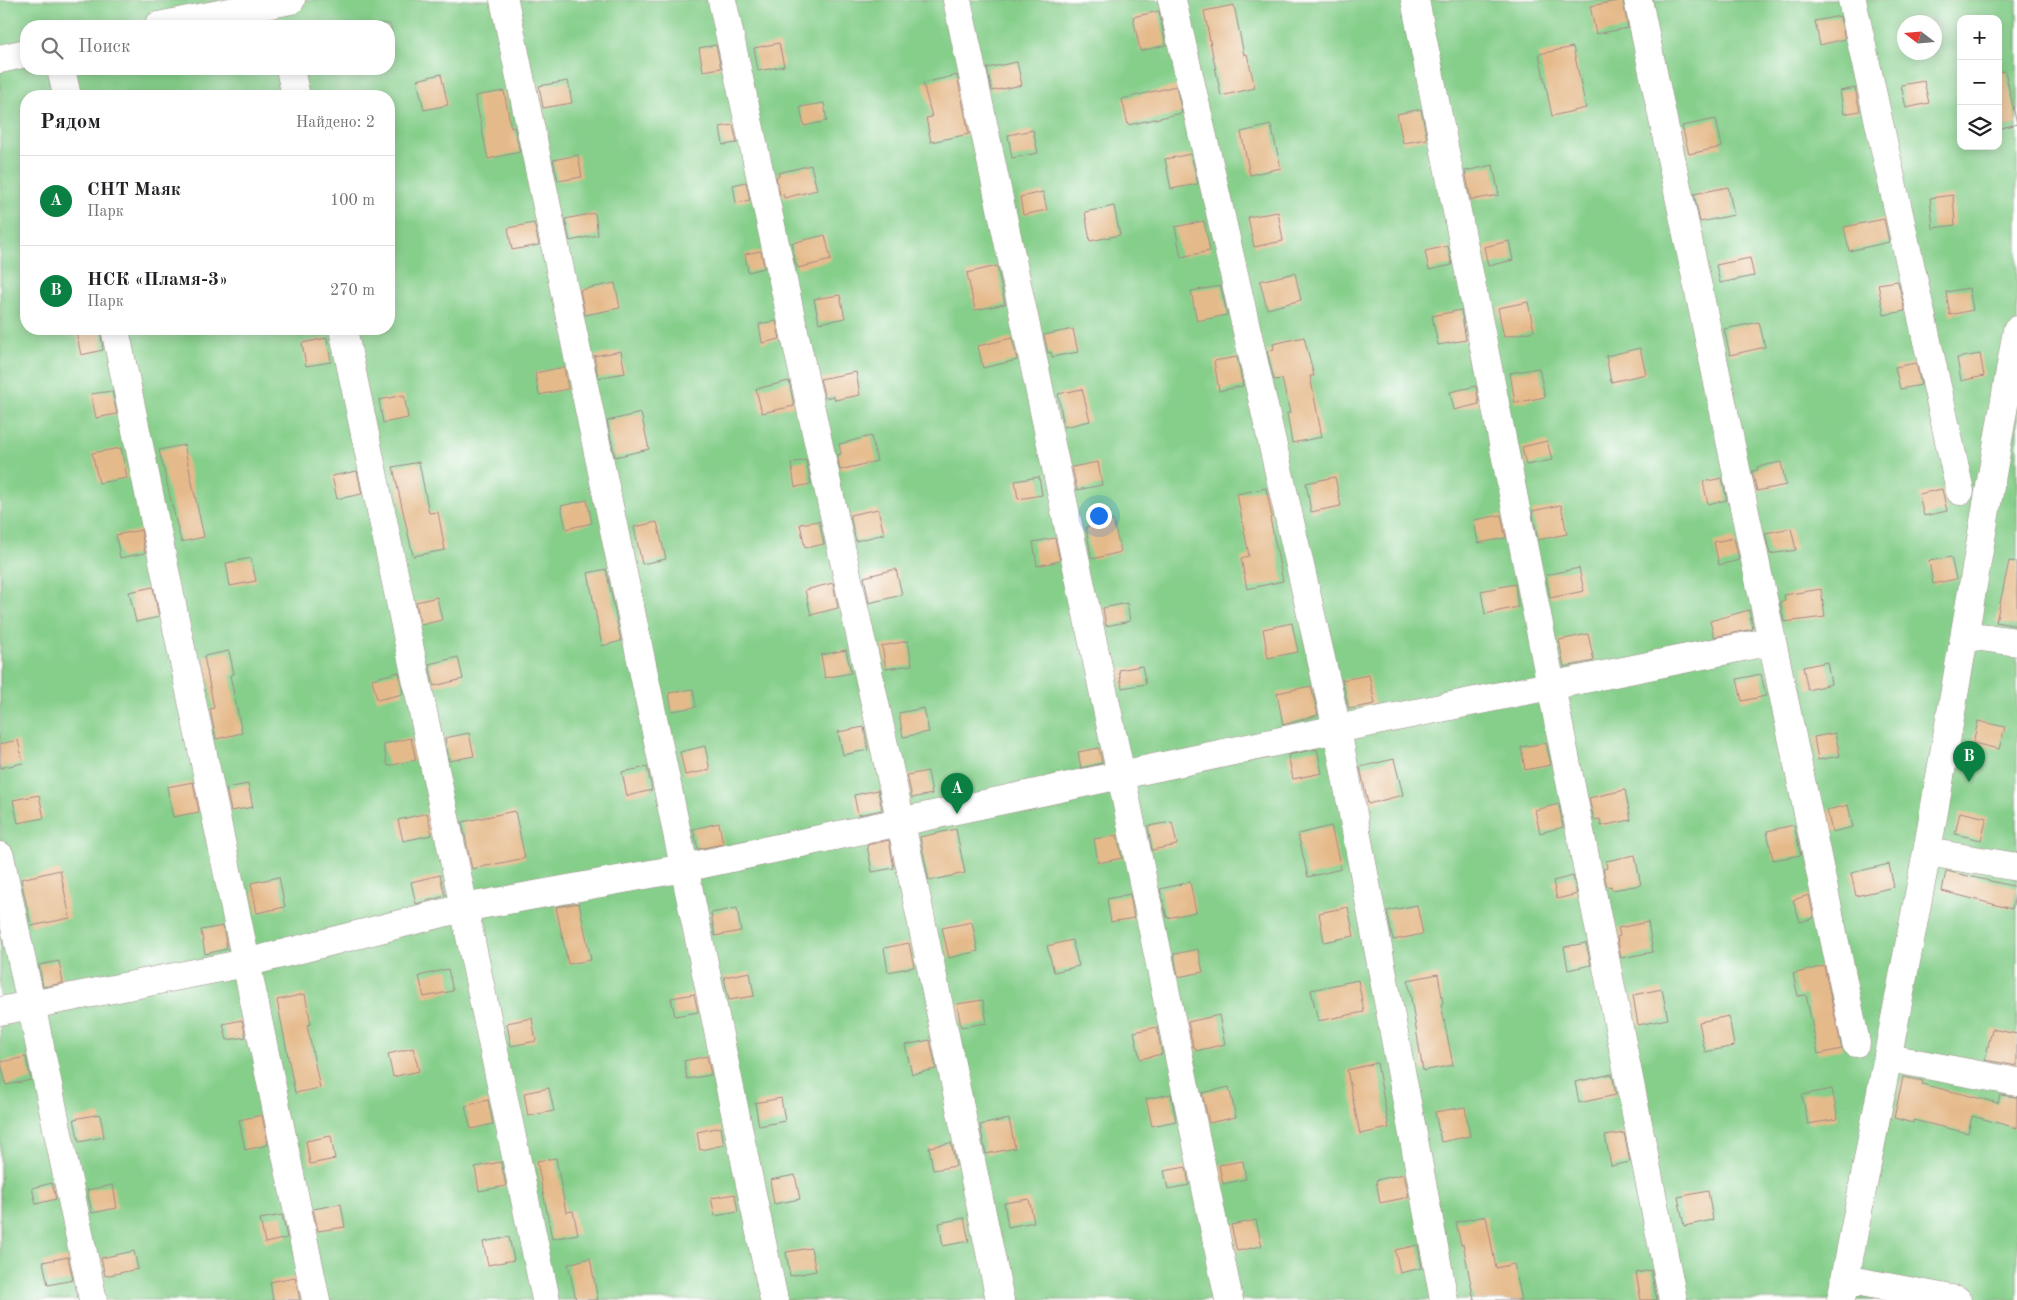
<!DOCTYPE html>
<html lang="ru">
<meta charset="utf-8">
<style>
body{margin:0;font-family:"Old Standard TT",serif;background:#f6f6f6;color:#202124}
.controls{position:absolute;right:15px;top:15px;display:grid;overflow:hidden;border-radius:10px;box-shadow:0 2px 12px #0003}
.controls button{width:45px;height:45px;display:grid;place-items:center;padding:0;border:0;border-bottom:1px solid #e0e0e0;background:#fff;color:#202124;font:25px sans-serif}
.compass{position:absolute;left:1897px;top:15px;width:45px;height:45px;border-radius:50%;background:#fff;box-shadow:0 2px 12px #0003;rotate:286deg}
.you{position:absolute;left:1098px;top:515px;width:18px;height:18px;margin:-12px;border:4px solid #fff;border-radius:50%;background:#1a73e8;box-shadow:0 0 0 8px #1a73e833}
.badge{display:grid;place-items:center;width:32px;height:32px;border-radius:50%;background:#0b8043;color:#fff;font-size:16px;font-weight:700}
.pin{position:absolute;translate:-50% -41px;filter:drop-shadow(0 1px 2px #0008)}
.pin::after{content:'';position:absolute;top:26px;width:18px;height:15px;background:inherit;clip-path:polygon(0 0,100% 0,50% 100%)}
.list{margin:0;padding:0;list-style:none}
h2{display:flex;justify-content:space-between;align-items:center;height:65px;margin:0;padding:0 20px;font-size:21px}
h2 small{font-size:16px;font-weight:400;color:#757577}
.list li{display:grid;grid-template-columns:32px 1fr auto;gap:15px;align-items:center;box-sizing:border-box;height:90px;padding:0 20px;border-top:1px solid #e0e0e0}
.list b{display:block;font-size:19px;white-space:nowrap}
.list p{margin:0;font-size:16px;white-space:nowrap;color:#757577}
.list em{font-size:16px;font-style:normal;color:#757577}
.icon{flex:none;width:28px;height:28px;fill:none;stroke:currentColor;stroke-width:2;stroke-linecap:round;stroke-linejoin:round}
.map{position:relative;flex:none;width:2017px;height:1300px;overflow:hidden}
.search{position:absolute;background:#fff;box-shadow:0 2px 12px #0003;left:20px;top:20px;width:375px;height:55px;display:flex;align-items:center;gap:12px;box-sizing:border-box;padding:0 18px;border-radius:20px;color:#757577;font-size:19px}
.panel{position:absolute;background:#fff;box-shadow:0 2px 12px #0003;left:20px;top:90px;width:375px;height:245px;border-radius:20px}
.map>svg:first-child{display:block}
.green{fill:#86cf8b;stroke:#68775b;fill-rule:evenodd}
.building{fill:#e5ba8a}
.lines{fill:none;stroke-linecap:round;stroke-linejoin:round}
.minor-casing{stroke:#a08887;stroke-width:29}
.minor{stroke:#fff;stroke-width:28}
</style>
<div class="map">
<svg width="2017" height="1300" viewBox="0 0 2017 1300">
<rect width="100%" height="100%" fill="#fff"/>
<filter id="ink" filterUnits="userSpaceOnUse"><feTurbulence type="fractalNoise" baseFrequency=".02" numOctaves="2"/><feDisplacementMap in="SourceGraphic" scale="10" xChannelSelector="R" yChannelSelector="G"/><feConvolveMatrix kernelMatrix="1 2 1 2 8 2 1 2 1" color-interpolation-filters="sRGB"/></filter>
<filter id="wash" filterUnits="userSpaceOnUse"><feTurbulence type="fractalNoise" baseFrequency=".0096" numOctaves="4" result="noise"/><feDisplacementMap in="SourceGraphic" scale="20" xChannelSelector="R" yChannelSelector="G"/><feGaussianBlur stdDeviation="1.12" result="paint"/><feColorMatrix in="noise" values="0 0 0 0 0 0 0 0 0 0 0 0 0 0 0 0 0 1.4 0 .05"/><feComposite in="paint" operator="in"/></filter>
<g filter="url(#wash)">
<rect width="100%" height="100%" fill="#f6f2e3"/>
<path class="green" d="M 0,0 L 2017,0 L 2017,1300 L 0,1300 ZM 1961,19 L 1998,19 L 1998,146 L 1961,146 ZM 1904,22 L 1934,22 L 1934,52 L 1904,52 ZM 26,26 L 389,26 L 389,69 L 26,69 ZM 26,96 L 389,96 L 389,329 L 26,329 Z"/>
<g id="blocks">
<path class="building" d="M 1623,0 L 1628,28 L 1596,34 L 1590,6 Z
M 1234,5 L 1244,55 L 1247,54 L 1255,88 L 1221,96 L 1204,11 Z
M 1159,11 L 1166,45 L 1140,51 L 1133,17 Z
M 1840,16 L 1845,39 L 1820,45 L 1815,21 Z
M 779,43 L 784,66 L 758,71 L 754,48 Z
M 716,45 L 721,68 L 703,71 L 699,48 Z
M 1573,47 L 1586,108 L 1552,116 L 1539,54 Z
M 1017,62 L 1022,85 L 992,91 L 987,68 Z
M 2005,71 L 2017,124 L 1998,129 L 1998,72 Z
M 441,74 L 448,105 L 424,110 L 417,80 Z
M 957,75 L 969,134 L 931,142 L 926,118 L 932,117 L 923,83 Z
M 568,81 L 572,103 L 543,108 L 539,86 Z
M 1924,81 L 1929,103 L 1906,108 L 1901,85 Z
M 1176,86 L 1182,113 L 1128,125 L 1122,99 Z
M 1855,88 L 1860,111 L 1844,114 L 1840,91 Z
M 504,91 L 511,128 L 514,127 L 520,152 L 488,159 L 475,96 Z
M 824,103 L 827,121 L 804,126 L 800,107 Z
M 1421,109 L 1427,139 L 1403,143 L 1397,114 Z
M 1716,119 L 1722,147 L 1689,154 L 1682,126 Z
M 733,125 L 737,143 L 723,145 L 720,127 Z
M 1271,125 L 1281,168 L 1250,175 L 1241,132 Z
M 1033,130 L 1038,153 L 1012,158 L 1008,135 Z
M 1191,154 L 1198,184 L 1171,189 L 1165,159 Z
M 578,155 L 582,177 L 558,181 L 553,160 Z
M 811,165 L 817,190 L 784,198 L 783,194 L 780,195 L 776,177 L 779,176 L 778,173 Z
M 1493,165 L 1499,195 L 1471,200 L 1465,171 Z
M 746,182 L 750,200 L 736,203 L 733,185 Z
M 1728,187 L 1734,215 L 1700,222 L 1694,194 Z
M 1043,192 L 1047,210 L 1023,215 L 1020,197 Z
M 1953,195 L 1955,225 L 1933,228 L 1930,198 Z
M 1114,206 L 1120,235 L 1090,241 L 1085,212 Z
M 1278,212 L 1283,241 L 1254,247 L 1248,217 Z
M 595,213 L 598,235 L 570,241 L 565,219 Z
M 1884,219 L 1889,242 L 1849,251 L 1844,227 Z
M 1204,221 L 1210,251 L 1181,257 L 1175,227 Z
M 534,223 L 539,245 L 512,250 L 508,228 Z
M 825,235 L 831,260 L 798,268 L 795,263 L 792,243 Z
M 1509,241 L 1513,260 L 1488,266 L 1484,247 Z
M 1448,246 L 1452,265 L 1429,270 L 1425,251 Z
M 761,251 L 764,268 L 748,272 L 745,254 Z
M 1750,258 L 1754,276 L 1720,283 L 1716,265 Z
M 997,266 L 1005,304 L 975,310 L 967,273 Z
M 1295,273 L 1301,300 L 1267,309 L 1260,281 Z
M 1898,281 L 1905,311 L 1884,315 L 1878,284 Z
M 615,283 L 620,308 L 585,315 L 580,290 Z
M 1221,286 L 1227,315 L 1197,321 L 1191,291 Z
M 1969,288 L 1973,310 L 1950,315 L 1946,292 Z
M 840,295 L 845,318 L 819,323 L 814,299 Z
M 1528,302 L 1534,331 L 1504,337 L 1498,308 Z
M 1461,310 L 1466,340 L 1438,345 L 1432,316 Z
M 776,321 L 780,339 L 762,343 L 759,324 Z
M 1759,322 L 1765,347 L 1730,355 L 1724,329 Z
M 90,329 L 100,329 L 103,350 L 81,355 L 76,331 Z
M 1073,329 L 1078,352 L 1052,357 L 1051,352 L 1048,353 L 1044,335 Z
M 1304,337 L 1314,376 L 1310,376 L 1322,437 L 1292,443 L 1287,413 L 1290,413 L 1282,379 L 1274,380 L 1267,351 L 1274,349 L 1273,344 Z
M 327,338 L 331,362 L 306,366 L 302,343 Z
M 1012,338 L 1017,360 L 983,368 L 978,346 Z
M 1640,348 L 1646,374 L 1611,382 L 1606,356 Z
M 621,351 L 625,373 L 598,378 L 594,356 Z
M 1980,354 L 1984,376 L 1961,381 L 1957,358 Z
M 1237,357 L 1243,386 L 1219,391 L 1214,361 Z
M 1916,363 L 1921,385 L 1900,389 L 1895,367 Z
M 564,367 L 568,389 L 539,395 L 535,373 Z
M 1539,368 L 1545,397 L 1515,403 L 1510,373 Z
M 856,372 L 860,395 L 835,400 L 834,396 L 825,398 L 820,379 Z
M 789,381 L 794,406 L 762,413 L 756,389 Z
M 1476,386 L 1479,404 L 1454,410 L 1450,392 Z
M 1082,389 L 1090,421 L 1064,427 L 1058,394 Z
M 112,391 L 117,414 L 96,418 L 91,394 Z
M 404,395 L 408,418 L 383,423 L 379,400 Z
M 641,413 L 649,449 L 615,457 L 607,421 Z
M 871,436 L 877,461 L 840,470 L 837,455 L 841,454 L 839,444 Z
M 1547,441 L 1552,460 L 1526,465 L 1522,447 Z
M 184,445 L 204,537 L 181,542 L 159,450 Z
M 121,448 L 127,478 L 99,483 L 92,453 Z
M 806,460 L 811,484 L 795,487 L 791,463 Z
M 419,462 L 429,513 L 438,512 L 445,550 L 413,556 L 393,467 Z
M 1098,462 L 1102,485 L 1077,490 L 1072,467 Z
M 1781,462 L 1786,485 L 1757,491 L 1752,471 L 1758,470 L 1757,467 Z
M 357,471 L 362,494 L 337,499 L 332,476 Z
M 1039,477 L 1042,495 L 1018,499 L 1015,481 Z
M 1335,477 L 1341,506 L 1311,512 L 1306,483 Z
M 1722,478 L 1727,500 L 1708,504 L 1703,482 Z
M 1266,488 L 1272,517 L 1270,518 L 1283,581 L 1247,589 L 1241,558 L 1249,556 L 1237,494 Z
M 1942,489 L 1947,511 L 1924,516 L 1919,494 Z
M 587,500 L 592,523 L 566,529 L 561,506 Z
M 1561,505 L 1567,534 L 1538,540 L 1532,511 Z
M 878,509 L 884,534 L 856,541 L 850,515 Z
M 1501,515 L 1506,538 L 1478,543 L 1474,520 Z
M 1113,520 L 1121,552 L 1093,559 L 1091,556 L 1086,527 Z
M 819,521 L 824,544 L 805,548 L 800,524 Z
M 657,522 L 666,559 L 642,564 L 634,527 Z
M 1791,528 L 1796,550 L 1770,554 L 1765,533 Z
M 141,530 L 145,553 L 120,558 L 116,535 Z
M 1055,538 L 1060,561 L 1037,566 L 1033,542 Z
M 1734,538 L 1739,560 L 1719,565 L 1714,542 Z
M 1951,557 L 1956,579 L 1933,584 L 1929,561 Z
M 251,558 L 256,581 L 230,586 L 226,563 Z
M 2009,561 L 2017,562 L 2017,626 L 1996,622 Z
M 1579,568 L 1584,591 L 1550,598 L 1546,575 Z
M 606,569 L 621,641 L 602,646 L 588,573 Z
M 896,569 L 902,595 L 869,603 L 864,577 Z
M 833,583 L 838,608 L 811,615 L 805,590 Z
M 1515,584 L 1518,607 L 1485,614 L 1481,591 Z
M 153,587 L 159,617 L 136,622 L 129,592 Z
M 1821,589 L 1825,617 L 1784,622 L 1780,602 L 1785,600 L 1784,595 Z
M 437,597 L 442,620 L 421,625 L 416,602 Z
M 1127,603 L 1130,621 L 1106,626 L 1103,608 Z
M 1749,610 L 1753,629 L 1714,637 L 1710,621 Z
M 1292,623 L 1298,652 L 1268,658 L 1263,629 Z
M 1588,634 L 1594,661 L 1564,667 L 1559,640 Z
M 908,641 L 912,665 L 886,669 L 882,646 Z
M 846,650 L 851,673 L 825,678 L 821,655 Z
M 229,651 L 234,674 L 230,675 L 242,733 L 216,739 L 210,709 L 214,708 L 204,656 Z
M 458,657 L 463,679 L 434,686 L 429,664 Z
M 1827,662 L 1831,684 L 1808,690 L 1803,667 Z
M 1142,666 L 1146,684 L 1122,688 L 1119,670 Z
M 399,672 L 403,694 L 377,700 L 372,679 Z
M 1761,674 L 1766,696 L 1742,701 L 1737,679 Z
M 1369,675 L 1375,704 L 1349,709 L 1342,680 Z
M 1311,686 L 1318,715 L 1283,725 L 1277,693 Z
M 693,689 L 696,707 L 672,711 L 669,693 Z
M 924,708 L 929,732 L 903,737 L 899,713 Z
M 1978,721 L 2005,727 L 1999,749 L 1973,743 Z
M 864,727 L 868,750 L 843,755 L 838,732 Z
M 469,733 L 474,756 L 449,761 L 445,738 Z
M 1835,733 L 1840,756 L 1818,760 L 1814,737 Z
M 411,738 L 416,760 L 388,766 L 383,744 Z
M 18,740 L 23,763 L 0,768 L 0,744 Z
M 1546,743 L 1551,765 L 1525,770 L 1521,747 Z
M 705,746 L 710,770 L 685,775 L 680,752 Z
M 1099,748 L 1102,763 L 1081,768 L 1078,752 Z
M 1317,749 L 1322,773 L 1293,779 L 1288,755 Z
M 1394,759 L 1403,795 L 1368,804 L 1360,767 Z
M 647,767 L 652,790 L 627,796 L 622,772 Z
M 928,771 L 932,794 L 912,798 L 907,775 Z
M 193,782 L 199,812 L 173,817 L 167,787 Z
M 248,784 L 253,807 L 231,811 L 226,788 Z
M 878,790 L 882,810 L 858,815 L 854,795 Z
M 1625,790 L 1631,820 L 1601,826 L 1600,819 L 1594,820 L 1589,798 Z
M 39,795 L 44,818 L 18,823 L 13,800 Z
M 1559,804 L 1563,827 L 1540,833 L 1535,810 Z
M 1848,805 L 1853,827 L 1832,832 L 1827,810 Z
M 515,811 L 525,858 L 472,869 L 462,822 Z
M 1960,812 L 1987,818 L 1981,840 L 1955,834 Z
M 427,813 L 432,835 L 403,841 L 398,820 Z
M 1172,822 L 1177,845 L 1152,850 L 1148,826 Z
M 719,823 L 723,844 L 698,849 L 693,829 Z
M 1794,825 L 1801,855 L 1773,860 L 1767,831 Z
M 1331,826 L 1341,869 L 1308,877 L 1298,834 Z
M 956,829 L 965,873 L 929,881 L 920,837 Z
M 1117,835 L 1122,858 L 1098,863 L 1094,839 Z
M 889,840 L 894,868 L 872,872 L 867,845 Z
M 1635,855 L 1641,885 L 1612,890 L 1611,886 L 1607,887 L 1603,869 L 1607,868 L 1606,861 Z
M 1889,864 L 1894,887 L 1856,896 L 1851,873 Z
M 60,870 L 70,918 L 31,926 L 21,879 Z
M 1946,871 L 2017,887 L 2012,909 L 1942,891 Z
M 440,875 L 445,896 L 416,904 L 411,882 Z
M 1573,876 L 1577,894 L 1557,899 L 1553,881 Z
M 279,877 L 285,907 L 257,913 L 251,883 Z
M 1190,882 L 1196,912 L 1167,918 L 1160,889 Z
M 1130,894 L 1134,918 L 1111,922 L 1107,899 Z
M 1809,895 L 1814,918 L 1800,922 L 1793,900 Z
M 579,903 L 591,960 L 568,964 L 556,907 Z
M 1417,905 L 1423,934 L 1393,940 L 1387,911 Z
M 1348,907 L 1354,936 L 1324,942 L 1319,913 Z
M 737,908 L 741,931 L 715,936 L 711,913 Z
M 972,922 L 978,951 L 949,958 L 942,928 Z
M 1648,922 L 1653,952 L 1621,958 L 1617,937 L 1620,936 L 1618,928 Z
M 223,926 L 227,949 L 205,954 L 201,930 Z
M 1072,940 L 1079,966 L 1054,972 L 1047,946 Z
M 909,943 L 914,967 L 888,972 L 884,948 Z
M 1586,943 L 1591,965 L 1568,970 L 1564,947 Z
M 1198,949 L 1203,972 L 1178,977 L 1174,954 Z
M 59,961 L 63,983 L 43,987 L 39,965 Z
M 1824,966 L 1842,1049 L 1818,1054 L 1806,995 L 1798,996 L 1793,974 Z
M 448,969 L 453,991 L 424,997 L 419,976 Z
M 750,972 L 754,996 L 729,1000 L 724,977 Z
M 1438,974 L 1443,1003 L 1441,1004 L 1453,1065 L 1423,1071 L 1408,980 Z
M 1358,980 L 1364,1012 L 1318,1021 L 1311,990 Z
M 1662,989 L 1668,1019 L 1638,1025 L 1633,995 Z
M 305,994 L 311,1024 L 307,1025 L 320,1088 L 295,1093 L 277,1000 Z
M 694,994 L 698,1012 L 675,1016 L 671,998 Z
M 983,1000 L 987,1023 L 961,1027 L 957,1004 Z
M 1219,1015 L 1225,1044 L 1196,1051 L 1195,1047 L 1193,1047 L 1188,1022 Z
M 1729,1016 L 1734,1046 L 1705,1052 L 1699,1022 Z
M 532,1018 L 536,1041 L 511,1046 L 507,1023 Z
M 242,1020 L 246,1037 L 227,1040 L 223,1024 Z
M 1157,1027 L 1162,1054 L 1140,1059 L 1134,1032 Z
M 1992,1029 L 2017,1034 L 2017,1066 L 1985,1060 Z
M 930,1040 L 936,1069 L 912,1074 L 905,1045 Z
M 413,1048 L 419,1071 L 393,1077 L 388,1054 Z
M 707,1056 L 711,1075 L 687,1079 L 684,1061 Z
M 26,1057 L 31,1080 L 6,1085 L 1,1062 Z
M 1377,1063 L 1389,1128 L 1360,1134 L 1347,1070 Z
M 1612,1074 L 1616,1095 L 1579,1103 L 1575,1082 Z
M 1903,1077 L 1923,1081 L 1922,1084 L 1998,1103 L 2000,1095 L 2017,1097 L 2017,1128 L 1972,1116 L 1968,1133 L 1913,1120 L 1913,1123 L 1894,1118 Z
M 1229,1087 L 1236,1117 L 1209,1123 L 1202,1093 Z
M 549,1088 L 554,1111 L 528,1116 L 524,1093 Z
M 1832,1089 L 1838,1119 L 1808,1124 L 1802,1095 Z
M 1171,1094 L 1176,1121 L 1152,1126 L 1146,1099 Z
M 781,1098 L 785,1121 L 759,1126 L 755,1103 Z
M 488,1100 L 493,1124 L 471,1129 L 465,1106 Z
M 1465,1107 L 1470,1136 L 1441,1142 L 1435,1112 Z
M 100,1114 L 104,1137 L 79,1142 L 74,1119 Z
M 262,1115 L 268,1145 L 245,1150 L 239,1120 Z
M 1009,1119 L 1015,1148 L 986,1154 L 980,1125 Z
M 721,1127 L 724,1145 L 700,1150 L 697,1132 Z
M 1624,1133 L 1630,1162 L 1611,1166 L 1605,1136 Z
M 331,1136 L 335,1159 L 310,1164 L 306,1141 Z
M 951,1143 L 956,1166 L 933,1170 L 929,1147 Z
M 556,1158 L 566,1212 L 573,1211 L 578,1234 L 552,1239 L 537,1161 Z
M 1243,1161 L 1246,1179 L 1223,1184 L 1219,1165 Z
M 501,1162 L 506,1186 L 479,1191 L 475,1167 Z
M 1186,1167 L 1189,1185 L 1168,1189 L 1164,1171 Z
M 1404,1174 L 1409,1197 L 1380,1203 L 1376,1180 Z
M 795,1175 L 800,1199 L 774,1204 L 770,1180 Z
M 52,1183 L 56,1199 L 36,1204 L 32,1188 Z
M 113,1185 L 117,1208 L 92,1213 L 87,1190 Z
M 1708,1191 L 1713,1220 L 1684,1226 L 1678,1197 Z
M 735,1194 L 738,1212 L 715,1216 L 711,1198 Z
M 1029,1199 L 1034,1222 L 1008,1227 L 1004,1203 Z
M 341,1204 L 345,1227 L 318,1231 L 313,1209 Z
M 282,1215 L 287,1238 L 265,1243 L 260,1219 Z
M 1486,1216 L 1496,1268 L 1514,1264 L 1522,1300 L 1474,1300 L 1463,1244 L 1461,1245 L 1456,1222 Z
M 964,1218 L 969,1241 L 943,1246 L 939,1223 Z
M 1256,1220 L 1262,1246 L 1237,1251 L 1231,1225 Z
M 509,1237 L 514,1260 L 488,1265 L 483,1242 Z
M 1418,1245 L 1422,1268 L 1400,1273 L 1395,1250 Z
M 811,1248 L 816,1271 L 790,1276 L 786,1252 Z
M 134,1251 L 138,1269 L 105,1276 L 101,1258 Z
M 68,1257 L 73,1280 L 48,1285 L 43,1262 Z
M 590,1258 L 598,1300 L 576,1300 L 568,1264 Z
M 1651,1270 L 1657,1300 L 1641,1300 L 1636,1273 Z
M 295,1277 L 300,1300 L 273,1300 L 270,1282 Z"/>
</g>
</g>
<g filter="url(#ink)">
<use href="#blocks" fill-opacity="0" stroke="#a08887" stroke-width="1"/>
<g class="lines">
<g class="minor-casing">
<path id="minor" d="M 504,0 L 774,1300
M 722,0 L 901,823 L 1000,1300
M 957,0 L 1121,775 L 1229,1300
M 1172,0 L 1337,729 L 1444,1300
M 1415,0 L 1673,1300
M 1638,0 L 1856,1043
M 1852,0 L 1960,491
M 158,26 L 291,0
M 0,59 L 26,53
M 61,69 L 67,96
M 290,69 L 296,96
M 115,329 L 316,1300
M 343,329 L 546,1300
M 1966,635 L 2017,642
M 1927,852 L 2017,867
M 0,856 L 93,1300
M 0,1011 L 246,963 L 463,908 L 684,868 L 1337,729 L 1772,641
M 1889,1058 L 2017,1082
M 1845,1279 L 1957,1300
M 1841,1300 L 1927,852 L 2017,330"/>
</g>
<use href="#minor" class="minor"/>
</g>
</g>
</svg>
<div class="controls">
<button>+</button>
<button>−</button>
<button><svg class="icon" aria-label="layers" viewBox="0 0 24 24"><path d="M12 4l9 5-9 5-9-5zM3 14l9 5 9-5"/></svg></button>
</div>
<svg class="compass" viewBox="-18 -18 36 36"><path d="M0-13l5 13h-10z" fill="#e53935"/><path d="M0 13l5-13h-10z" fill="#757577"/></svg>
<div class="you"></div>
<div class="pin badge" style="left:957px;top:814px">A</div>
<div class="pin badge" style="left:1969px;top:782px">B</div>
<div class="search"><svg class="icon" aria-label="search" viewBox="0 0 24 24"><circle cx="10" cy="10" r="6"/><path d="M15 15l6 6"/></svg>Поиск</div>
<section class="panel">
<h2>Рядом<small>Найдено: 2</small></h2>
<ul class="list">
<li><span class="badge">A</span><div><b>СНТ Маяк</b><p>Парк</p></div><em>100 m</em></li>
<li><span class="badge">B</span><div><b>НСК «Пламя-3»</b><p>Парк</p></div><em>270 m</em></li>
</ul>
</section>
</div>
